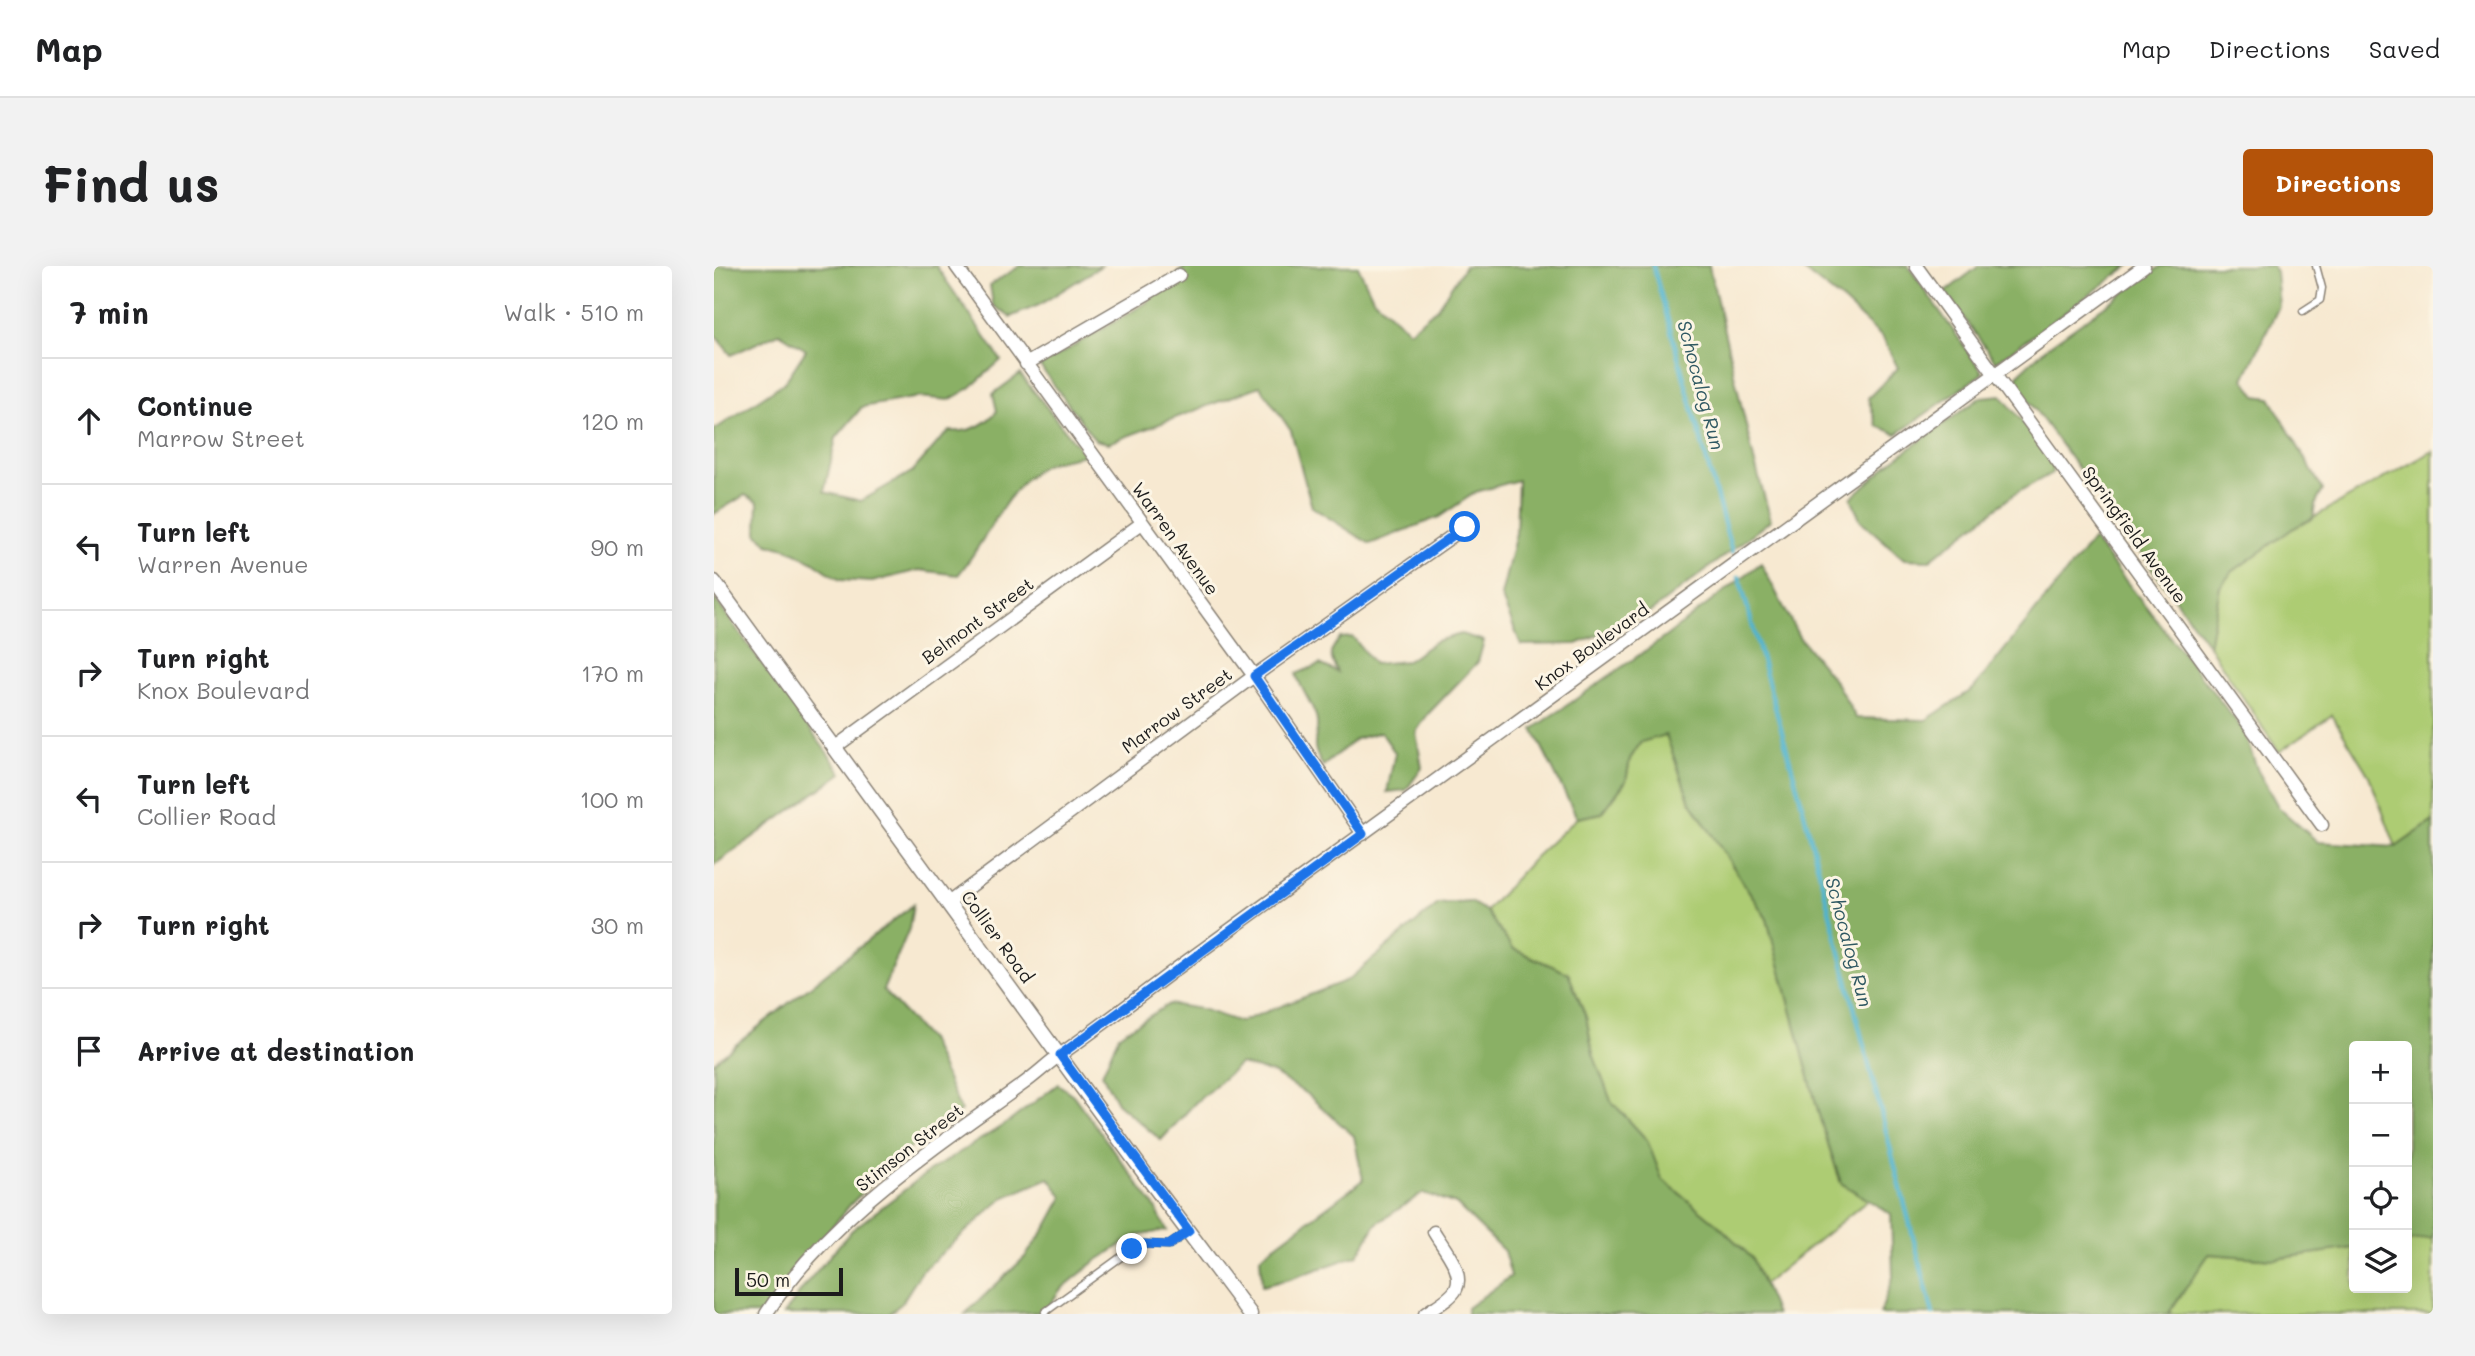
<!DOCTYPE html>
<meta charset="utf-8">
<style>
body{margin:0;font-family:Mali,sans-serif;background:#f2f2f2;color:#202124}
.controls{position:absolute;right:21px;bottom:21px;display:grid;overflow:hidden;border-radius:7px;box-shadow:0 7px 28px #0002}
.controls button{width:63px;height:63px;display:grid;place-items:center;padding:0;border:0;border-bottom:2px solid #e0e0e0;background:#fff;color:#202124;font:35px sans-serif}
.scale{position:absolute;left:21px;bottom:18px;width:108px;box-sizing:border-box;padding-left:7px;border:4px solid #1c1c1c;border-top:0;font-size:19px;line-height:24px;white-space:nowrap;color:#1c1c1c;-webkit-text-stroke:5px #fcf5e5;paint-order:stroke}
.stop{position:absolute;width:21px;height:21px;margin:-16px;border:5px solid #1a73e8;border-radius:50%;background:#fff}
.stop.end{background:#1a73e8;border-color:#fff;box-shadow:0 2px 7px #0008}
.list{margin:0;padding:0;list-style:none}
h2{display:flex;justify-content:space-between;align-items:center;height:91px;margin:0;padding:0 28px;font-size:30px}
h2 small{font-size:23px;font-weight:400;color:#757577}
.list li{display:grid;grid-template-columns:46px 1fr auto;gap:21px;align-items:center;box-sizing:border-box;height:126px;padding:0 28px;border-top:2px solid #e0e0e0}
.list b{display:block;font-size:26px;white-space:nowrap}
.list p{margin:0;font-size:23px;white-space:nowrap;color:#757577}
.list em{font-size:23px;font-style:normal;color:#757577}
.icon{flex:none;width:38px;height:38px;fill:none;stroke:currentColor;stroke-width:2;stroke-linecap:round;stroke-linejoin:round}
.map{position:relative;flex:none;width:1719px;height:1048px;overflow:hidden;border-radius:7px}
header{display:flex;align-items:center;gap:42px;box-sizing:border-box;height:98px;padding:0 35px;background:#fff;border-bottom:2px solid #e0e0e0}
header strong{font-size:33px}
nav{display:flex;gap:38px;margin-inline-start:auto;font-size:24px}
.intro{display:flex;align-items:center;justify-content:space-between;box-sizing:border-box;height:168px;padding:0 42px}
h1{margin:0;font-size:49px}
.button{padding:18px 32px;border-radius:7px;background:#b45309;color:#fff;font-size:24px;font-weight:700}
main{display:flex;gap:42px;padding:0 42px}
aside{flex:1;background:#fff;border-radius:7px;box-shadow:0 7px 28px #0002}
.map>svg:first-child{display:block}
.green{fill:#adcc73;stroke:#647448;stroke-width:2}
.forest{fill:#8ab065;stroke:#536640;stroke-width:2}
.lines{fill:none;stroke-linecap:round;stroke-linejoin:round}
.stream{stroke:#4fb4ce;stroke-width:4.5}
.service-casing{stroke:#8a8276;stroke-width:9}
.minor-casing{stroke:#8a8276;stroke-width:15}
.tertiary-casing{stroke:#8a8276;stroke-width:17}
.service{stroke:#fff;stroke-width:6}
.minor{stroke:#fff;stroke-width:12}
.tertiary{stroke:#fff;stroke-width:14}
.route{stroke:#1a73e8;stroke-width:9}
.labels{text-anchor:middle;stroke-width:6;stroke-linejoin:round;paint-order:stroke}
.street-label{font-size:18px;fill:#1c1c1c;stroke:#fcf5e5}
.water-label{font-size:19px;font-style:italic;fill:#305963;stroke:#fcf5e5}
</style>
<header>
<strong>Map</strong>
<nav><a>Map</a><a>Directions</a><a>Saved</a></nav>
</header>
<div class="intro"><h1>Find us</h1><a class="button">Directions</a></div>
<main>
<aside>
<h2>7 min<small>Walk · 510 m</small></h2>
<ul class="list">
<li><svg class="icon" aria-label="ahead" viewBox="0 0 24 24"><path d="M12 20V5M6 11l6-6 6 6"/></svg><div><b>Continue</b><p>Marrow Street</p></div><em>120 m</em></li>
<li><svg class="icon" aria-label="left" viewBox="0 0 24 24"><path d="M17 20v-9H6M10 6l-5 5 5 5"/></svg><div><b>Turn left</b><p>Warren Avenue</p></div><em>90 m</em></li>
<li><svg class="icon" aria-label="right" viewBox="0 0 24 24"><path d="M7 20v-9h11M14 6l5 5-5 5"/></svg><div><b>Turn right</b><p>Knox Boulevard</p></div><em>170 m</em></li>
<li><svg class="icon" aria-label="left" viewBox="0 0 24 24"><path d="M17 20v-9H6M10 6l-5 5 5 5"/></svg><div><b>Turn left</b><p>Collier Road</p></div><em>100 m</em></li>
<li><svg class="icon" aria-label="right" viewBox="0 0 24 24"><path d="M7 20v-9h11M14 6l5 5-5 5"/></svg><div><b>Turn right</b></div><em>30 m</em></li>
<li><svg class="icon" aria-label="arrive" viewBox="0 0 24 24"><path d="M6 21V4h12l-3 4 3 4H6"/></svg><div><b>Arrive at destination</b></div></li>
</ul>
</aside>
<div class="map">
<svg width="1719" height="1048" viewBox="0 0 1719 1048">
<rect width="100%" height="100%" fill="#fcf5e5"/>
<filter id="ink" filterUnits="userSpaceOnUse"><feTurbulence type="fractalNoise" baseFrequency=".0143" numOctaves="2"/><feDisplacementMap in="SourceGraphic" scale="14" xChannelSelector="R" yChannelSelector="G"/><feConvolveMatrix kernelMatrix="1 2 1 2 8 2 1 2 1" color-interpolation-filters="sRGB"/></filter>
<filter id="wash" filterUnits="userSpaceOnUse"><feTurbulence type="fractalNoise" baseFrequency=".00686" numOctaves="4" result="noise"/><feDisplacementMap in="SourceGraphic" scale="28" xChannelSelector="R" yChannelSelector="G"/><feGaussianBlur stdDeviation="1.57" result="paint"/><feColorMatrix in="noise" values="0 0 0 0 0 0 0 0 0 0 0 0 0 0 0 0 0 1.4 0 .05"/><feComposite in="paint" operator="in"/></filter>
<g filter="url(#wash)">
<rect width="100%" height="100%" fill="#f7e9d1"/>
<path class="green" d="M 1719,185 L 1719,555 L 1682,581 L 1655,510 L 1618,449 L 1565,486 L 1495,380 L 1506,321 L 1518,306 L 1578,263 Z
M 952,468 L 975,533 L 1053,653 L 1107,856 L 1127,917 L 1154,934 L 1049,1019 L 1038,992 L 1004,959 L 948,913 L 933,874 L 897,835 L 879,788 L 872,751 L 854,707 L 799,683 L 772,645 L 821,591 L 863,552 L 888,547 L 912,515 L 916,493 L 927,476 Z
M 1719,972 L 1719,1048 L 1454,1048 L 1495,988 L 1560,993 L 1640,982 L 1640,1022 L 1693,1022 L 1693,975 Z"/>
<path class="forest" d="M 0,0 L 222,0 L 287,94 L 256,122 L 235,134 L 205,131 L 148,141 L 122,172 L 110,226 L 147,235 L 199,205 L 225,175 L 236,165 C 255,167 270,160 283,145 L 279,128 L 306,108 L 371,189 C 358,192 340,194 329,200 C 291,222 272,277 244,309 L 205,304 L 158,316 L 126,314 L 98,295 L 72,282 L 54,278 L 43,267 L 44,236 L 31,229 L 0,248 L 0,164 L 71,116 L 92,84 L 65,67 L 17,89 L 0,68 Z
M 306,0 L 387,0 L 325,39 L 296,51 L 279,39 L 276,19 Z
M 472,0 L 644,0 L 659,32 L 695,65 L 723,42 L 751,0 L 995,0 L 1040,194 L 1057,254 L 938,345 L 863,378 L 807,379 L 787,330 L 802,267 L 804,214 L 762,226 L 725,251 L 656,278 L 598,241 L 577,165 L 546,120 L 395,177 L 381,174 L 326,100 L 432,37 Z
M 1084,0 L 1194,0 L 1269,107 L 1183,168 L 1163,160 L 1154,132 L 1184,102 L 1169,72 L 1129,35 Z
M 1265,0 L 1415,0 L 1282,96 L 1231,26 Z
M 1447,0 L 1558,0 L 1562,6 L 1565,40 L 1530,113 L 1542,130 L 1556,132 L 1609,224 L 1601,239 L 1599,252 L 1578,263 L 1518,306 L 1506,321 L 1495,380 L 1306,123 L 1303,109 L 1333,81 Z
M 1287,129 L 1339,194 L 1338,207 L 1299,229 L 1216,294 L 1190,293 L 1146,254 L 1137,232 L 1177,196 L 1267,131 Z
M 1379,273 L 1529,464 L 1544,505 L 1565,542 L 1604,576 L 1682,581 L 1719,555 L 1719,972 L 1693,975 L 1693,780 L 1640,780 L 1640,982 L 1560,993 L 1495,988 L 1454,1048 L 1166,1048 L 1179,1011 L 1177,948 L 1127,917 L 1107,856 L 1053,653 L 975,533 L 952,469 L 927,476 L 916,493 L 912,515 L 888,547 L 863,552 L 819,463 L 951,371 L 1047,297 L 1085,371 L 1123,418 L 1142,452 L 1212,454 L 1259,423 Z
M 0,332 L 128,507 L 0,599 Z
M 747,368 L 770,375 L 764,396 L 714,448 L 702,466 L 708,502 L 692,524 L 673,526 L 681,487 L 667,466 L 642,473 L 609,500 C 592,474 608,470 602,450 C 597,436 587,423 582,408 L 606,398 L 623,406 C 616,389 613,388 626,372 L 639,371 L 660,398 L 693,395 L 722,375 Z
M 757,636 L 772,645 L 799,683 L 854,707 L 872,751 L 879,788 L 897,835 L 933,874 L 948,913 L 1004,959 L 1038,992 L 1062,1048 L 1009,1048 L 995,1044 L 981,1048 L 753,1048 L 753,1042 L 797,1010 L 790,985 L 742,938 L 709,927 L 662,958 L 644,989 L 576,1013 L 548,1020 L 546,991 L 649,914 L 640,870 L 594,829 L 559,807 L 526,798 L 481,837 L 447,874 L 403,837 L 388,808 L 405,769 L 455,738 L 487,743 L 526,756 L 634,714 L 724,638 Z
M 199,639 L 195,663 L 169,724 L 216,775 L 247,845 L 186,889 L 136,939 L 47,1048 L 0,1048 L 0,796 Z
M 344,818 L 359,829 L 441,941 L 453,964 L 422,970 L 382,995 L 346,1024 L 331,1046 L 251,1048 L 311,991 L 333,960 L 349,931 L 335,912 L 289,932 L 208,1005 L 187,1038 L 174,1048 L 70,1048 L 95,1014 L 138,964 L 214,906 L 296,855 Z"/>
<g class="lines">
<path class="stream" d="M 939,0 L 1018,286
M 1025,311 L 1086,531 L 1219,1048"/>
</g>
</g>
<g filter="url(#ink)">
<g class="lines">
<g class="service-casing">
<path id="service" d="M 1589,45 L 1606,34 L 1608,22 L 1602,0
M 331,1046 L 418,983 L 429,978 L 455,979 L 473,967"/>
</g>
<g class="minor-casing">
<path id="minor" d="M 242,0 L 540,410 L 649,568
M 1202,0 L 1608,559
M 312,98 L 465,9
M 120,482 L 428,257
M 234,637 L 540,410 L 751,261
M 52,1048 C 116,950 216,885 309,818 C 322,809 334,797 347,788 C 384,762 421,734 458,706 L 1430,0
M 711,1048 C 720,1041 737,1033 742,1023 C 751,1006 728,980 720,966"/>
</g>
<g class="tertiary-casing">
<path id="tertiary" d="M 0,316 L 434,912 L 536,1048"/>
</g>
<use href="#service" class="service"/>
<use href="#minor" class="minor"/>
<use href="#tertiary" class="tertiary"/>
</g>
</g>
<g class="lines" filter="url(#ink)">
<path class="route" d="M 418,983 L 429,978 L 455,979 L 475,965 L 346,789 L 649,568 L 540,410 L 751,261"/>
</g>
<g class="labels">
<g class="street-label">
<text transform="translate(1420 269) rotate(54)" y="6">Springfield Avenue</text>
<text transform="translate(461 273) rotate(54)" y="6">Warren Avenue</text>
<text transform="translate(264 355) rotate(-36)" y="6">Belmont Street</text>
<text transform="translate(878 381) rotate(-36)" y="6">Knox Boulevard</text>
<text transform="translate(463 445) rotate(-36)" y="6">Marrow Street</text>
<text transform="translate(283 671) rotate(54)" y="6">Collier Road</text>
<text transform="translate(196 882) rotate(-38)" y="6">Stimson Street</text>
</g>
<g class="water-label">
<text transform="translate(987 119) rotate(75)" y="7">Schocalog Run</text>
<text transform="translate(1135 676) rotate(75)" y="7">Schocalog Run</text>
</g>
</g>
</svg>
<div class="controls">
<button>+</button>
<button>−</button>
<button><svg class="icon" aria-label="locate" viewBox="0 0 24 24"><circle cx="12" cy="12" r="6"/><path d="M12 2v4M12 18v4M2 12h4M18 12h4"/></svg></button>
<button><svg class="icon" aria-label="layers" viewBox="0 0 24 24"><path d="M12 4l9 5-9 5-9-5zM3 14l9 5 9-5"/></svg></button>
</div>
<div class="scale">50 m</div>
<div class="stop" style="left:751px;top:261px"></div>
<div class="stop end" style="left:418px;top:983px"></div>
</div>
</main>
